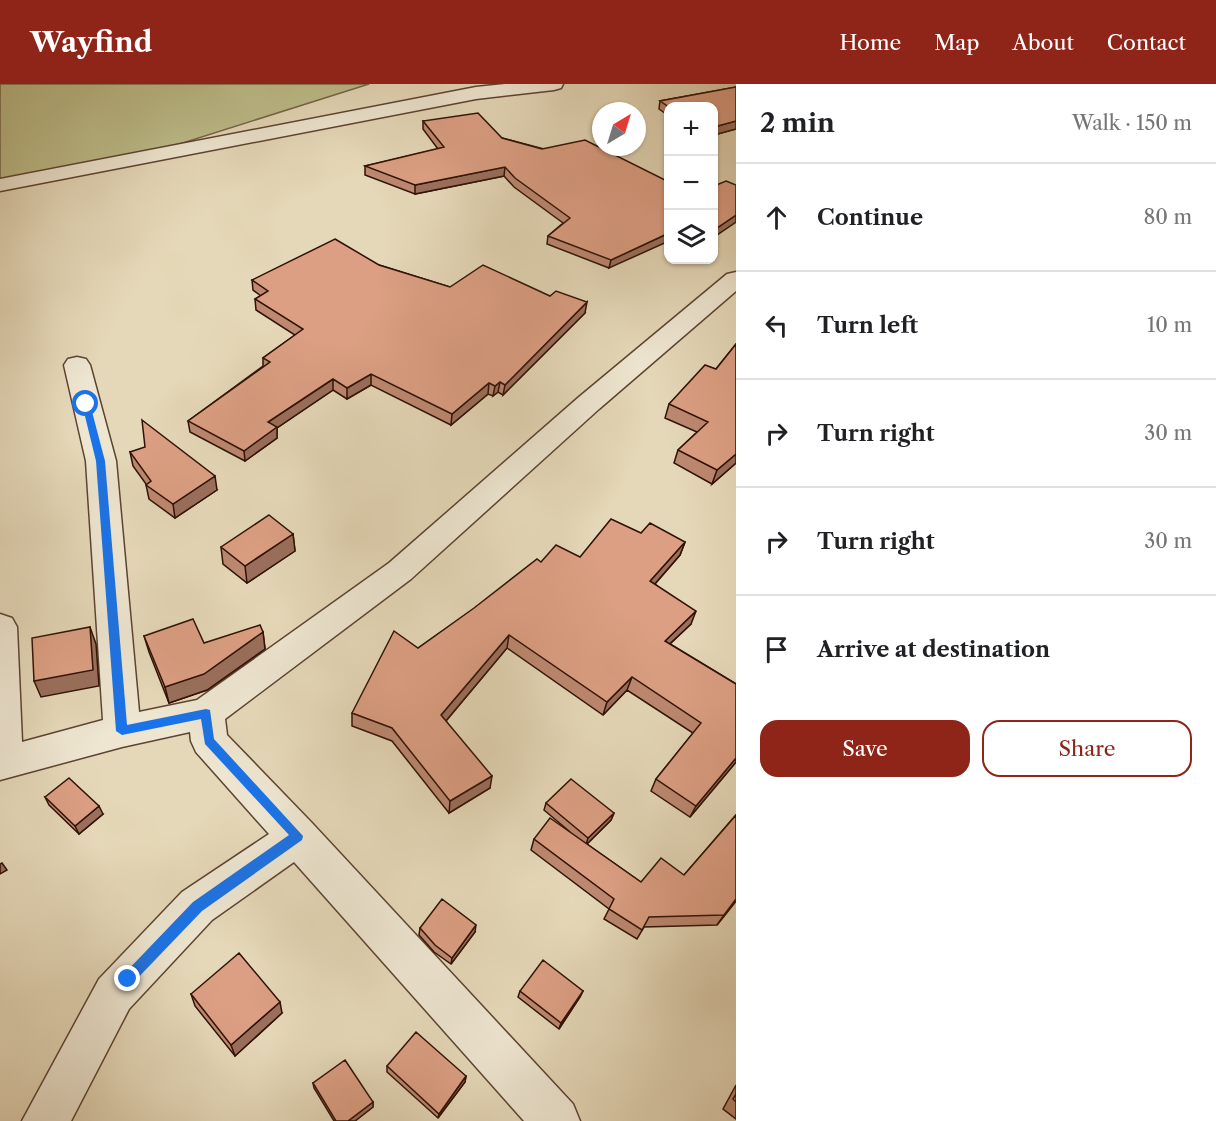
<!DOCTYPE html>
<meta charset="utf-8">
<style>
body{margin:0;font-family:"Libre Caslon Text",serif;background:#f6f6f6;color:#202124}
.controls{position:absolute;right:18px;top:18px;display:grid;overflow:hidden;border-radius:12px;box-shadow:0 2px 4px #0004}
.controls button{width:54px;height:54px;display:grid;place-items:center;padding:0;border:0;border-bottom:2px solid #e0e0e0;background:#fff;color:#202124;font:30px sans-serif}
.compass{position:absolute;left:592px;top:18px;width:54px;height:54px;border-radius:50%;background:#fff;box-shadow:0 2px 4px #0004;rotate:38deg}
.stop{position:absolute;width:18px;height:18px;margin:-14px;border:4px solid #1a73e8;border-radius:50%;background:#fff}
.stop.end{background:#1a73e8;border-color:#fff;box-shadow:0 2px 6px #0008}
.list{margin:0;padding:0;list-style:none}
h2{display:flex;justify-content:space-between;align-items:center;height:78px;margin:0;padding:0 24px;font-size:26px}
h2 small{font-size:20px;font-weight:400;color:#757577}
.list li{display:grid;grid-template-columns:39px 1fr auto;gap:18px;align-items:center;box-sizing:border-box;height:108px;padding:0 24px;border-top:2px solid #e0e0e0}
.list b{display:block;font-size:22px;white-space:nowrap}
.list em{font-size:20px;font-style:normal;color:#757577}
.actions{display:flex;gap:12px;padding:18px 24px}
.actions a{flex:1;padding:14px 0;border:2px solid #8f2418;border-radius:18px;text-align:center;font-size:21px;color:#8f2418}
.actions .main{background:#8f2418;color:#fff}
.icon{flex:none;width:33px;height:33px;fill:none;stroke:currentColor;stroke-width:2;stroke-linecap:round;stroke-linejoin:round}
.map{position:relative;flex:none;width:736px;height:1037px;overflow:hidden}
header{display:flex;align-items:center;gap:36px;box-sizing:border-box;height:84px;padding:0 30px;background:#8f2418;color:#fff}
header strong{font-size:28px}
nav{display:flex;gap:33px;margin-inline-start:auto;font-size:21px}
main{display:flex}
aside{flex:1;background:#fff}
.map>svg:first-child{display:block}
.green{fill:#bcbc89;stroke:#766648;stroke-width:1.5}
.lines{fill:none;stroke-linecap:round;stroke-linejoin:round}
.minor-casing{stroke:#5d4332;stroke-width:3}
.minor{fill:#eee6d1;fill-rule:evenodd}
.wall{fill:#bd8971;stroke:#301106;stroke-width:1.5}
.shaded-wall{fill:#9a6f5c;stroke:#301106;stroke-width:1.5}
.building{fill:#dc9f83;stroke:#301106;stroke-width:1.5}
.route{fill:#1a73e8}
</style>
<header>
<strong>Wayfind</strong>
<nav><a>Home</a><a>Map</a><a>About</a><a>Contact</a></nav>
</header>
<main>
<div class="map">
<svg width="736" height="1037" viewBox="0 0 736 1037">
<rect width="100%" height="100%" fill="#e5d8b8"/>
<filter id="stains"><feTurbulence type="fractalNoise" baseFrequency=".00333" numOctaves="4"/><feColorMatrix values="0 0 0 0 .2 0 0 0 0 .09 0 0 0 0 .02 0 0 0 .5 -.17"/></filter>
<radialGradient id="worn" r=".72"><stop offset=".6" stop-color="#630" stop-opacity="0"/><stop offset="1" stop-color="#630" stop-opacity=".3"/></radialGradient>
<path class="green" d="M 0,0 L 369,0 L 110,82 L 0,100 Z"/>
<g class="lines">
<g class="minor-casing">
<path id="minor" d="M 505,0 L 563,0 L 561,4 L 554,6 L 476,15 L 0,107 L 0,95 L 476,3 Z
M 736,188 L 736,207 L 599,325 L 411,495 L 225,635 L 227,651 L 312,739 L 573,1020 L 580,1037 L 524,1037 L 294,778 L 212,836 L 129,925 L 71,1037 L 22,1037 L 99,895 L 182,808 L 269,750 L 196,668 L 191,657 L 190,648 L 122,663 L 0,696 L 0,530 L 12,534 L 17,543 L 22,658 L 103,636 L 86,377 L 64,281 L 68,275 L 77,273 L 86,275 L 90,281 L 116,377 L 139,628 L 197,616 L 389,479 L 579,313 L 727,190 Z"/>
</g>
<use href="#minor" class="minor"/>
</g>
<path class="wall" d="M 736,3 L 736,45 L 714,51 L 669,22 L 669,32 L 659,25 L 660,17 Z
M 423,37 L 502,54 L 669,98 L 609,184 L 547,160 L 548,152 L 563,139 L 514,103 L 504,92 L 415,110 L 365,91 L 365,82 L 438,65 L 423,45 Z
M 379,181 L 450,203 L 585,229 L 503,311 L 498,308 L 493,312 L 488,310 L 451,341 L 371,301 L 347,315 L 333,306 L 277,344 L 277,354 L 245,377 L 190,348 L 188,337 L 263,282 L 263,274 L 295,251 L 256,226 L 255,215 L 261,212 L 253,206 L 252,196 Z
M 736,260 L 736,379 L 712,400 L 674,379 L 678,366 L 697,348 L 665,334 L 669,320 L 716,285 Z
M 130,368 L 217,406 L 175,434 L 149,415 L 146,401 L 146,400 L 133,382 Z
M 641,449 L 685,458 L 680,471 L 655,500 L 691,540 L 670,560 L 736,600 L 736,678 L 690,733 L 651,707 L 656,695 L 693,649 L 627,606 L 603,631 L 507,564 L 446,637 L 490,704 L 449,729 L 392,657 L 352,642 L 352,629 L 418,564 L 541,478 L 580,473 Z
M 293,450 L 295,467 L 247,499 L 223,480 L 221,463 Z
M 263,548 L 265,565 L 207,606 L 169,619 L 149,568 L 144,552 L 204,559 Z
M 45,713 L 103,730 L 79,750 L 49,721 Z
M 546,719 L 614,729 L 611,736 L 587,760 L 641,798 L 684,791 L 736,731 L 736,817 L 717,841 L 644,843 L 637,855 L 604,835 L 609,825 L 531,766 L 534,755 L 569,747 L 544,726 Z
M 420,844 L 475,848 L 451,880 L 434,868 L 419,851 Z
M 520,907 L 583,907 L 580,913 L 559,945 L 518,913 Z
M 191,910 L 282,929 L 235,972 L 195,922 Z
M 387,982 L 466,992 L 465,998 L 438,1034 L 387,988 Z
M 313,999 L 373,1018 L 373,1023 L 355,1037 L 334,1037 L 314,1004 Z
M 736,1001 L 736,1035 L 723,1025 Z"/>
<path class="shaded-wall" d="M 736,37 L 736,45 L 714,51 L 714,43 Z
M 505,83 L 504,92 L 415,110 L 415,101 Z
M 736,131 L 736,138 L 714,153 L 714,146 Z
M 669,149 L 669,157 L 609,184 L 611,176 Z
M 587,218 L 585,229 L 503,311 L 505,301 Z
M 371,290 L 371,301 L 347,315 L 347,304 Z
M 333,295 L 333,306 L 277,344 L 277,354 L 245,377 L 244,367 L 268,338 Z
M 500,298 L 498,308 L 493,312 L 495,302 Z
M 489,299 L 488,310 L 451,341 L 452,330 Z
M 736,370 L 736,379 L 712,400 L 717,386 Z
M 215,392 L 217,406 L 175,434 L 173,420 Z
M 293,450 L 295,467 L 247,499 L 245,482 Z
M 685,458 L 680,471 L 646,510 L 650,497 Z
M 696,527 L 691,540 L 660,569 L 665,557 Z
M 90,543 L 96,560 L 99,602 L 41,613 L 34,597 Z
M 263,548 L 265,565 L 207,606 L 169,619 L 165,603 Z
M 509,551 L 507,564 L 440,644 L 441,631 Z
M 632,593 L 627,606 L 603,631 L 607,618 Z
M 736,674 L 736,678 L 690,733 L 696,722 Z
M 492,692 L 490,704 L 449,729 L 450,717 Z
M 99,722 L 103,730 L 79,750 L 75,742 Z
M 614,729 L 611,736 L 586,761 L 588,754 Z
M 2,779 L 7,786 L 0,790 L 0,780 Z
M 736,815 L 736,817 L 717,841 L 724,831 Z
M 476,841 L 475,848 L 451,880 L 452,874 Z
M 583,907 L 580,913 L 559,945 L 561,939 Z
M 280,918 L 282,929 L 235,972 L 231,961 Z
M 466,992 L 465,998 L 438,1034 L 439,1030 Z
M 373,1018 L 373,1023 L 355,1037 L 348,1037 Z"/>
<path class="building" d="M 736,3 L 736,37 L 714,43 L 714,22 L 669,23 L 660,17 Z
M 478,29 L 502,54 L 542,65 L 585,56 L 669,98 L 669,149 L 611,176 L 548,152 L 570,134 L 515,94 L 505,83 L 415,101 L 365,82 L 444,63 L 423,37 Z
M 726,97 L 736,101 L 736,131 L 714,146 L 714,102 Z
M 335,155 L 379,181 L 450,203 L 483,181 L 550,212 L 556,207 L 587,218 L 505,301 L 500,298 L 495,302 L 489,299 L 452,330 L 371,290 L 347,304 L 333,295 L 268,338 L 277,343 L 244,367 L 188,337 L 270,278 L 263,274 L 303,245 L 255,215 L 268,207 L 252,196 Z
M 736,260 L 736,370 L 717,386 L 678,366 L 708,338 L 669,320 L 705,281 L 716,285 Z
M 142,336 L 215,392 L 173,420 L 146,401 L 151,397 L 130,368 L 145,363 Z
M 269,431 L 293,450 L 245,482 L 221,463 Z
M 611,435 L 641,449 L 650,439 L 685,458 L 650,497 L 696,527 L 665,557 L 736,600 L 736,674 L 696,722 L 656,695 L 701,639 L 632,593 L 607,618 L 509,551 L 441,631 L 492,692 L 450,717 L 392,644 L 352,629 L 394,547 L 418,564 L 474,524 L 537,475 L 541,478 L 556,461 L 580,473 Z
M 193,535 L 204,559 L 260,541 L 263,548 L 204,590 L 165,603 L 144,552 Z
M 90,543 L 93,586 L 34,597 L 32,554 Z
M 69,694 L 99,722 L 75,742 L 45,713 Z
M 571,695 L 614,729 L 588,754 L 546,719 Z
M 736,731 L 736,815 L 724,831 L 649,833 L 642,846 L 609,825 L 614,815 L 534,755 L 550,734 L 641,798 L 661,774 L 684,791 Z
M 442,815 L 476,841 L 452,874 L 435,861 L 420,844 Z
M 239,869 L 280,918 L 231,961 L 191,910 Z
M 543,876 L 583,907 L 561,939 L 520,907 Z
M 416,948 L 466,992 L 439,1030 L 387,982 Z
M 345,976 L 373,1018 L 348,1037 L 336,1037 L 313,999 Z
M 736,1010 L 736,1018 L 733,1015 Z"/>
<path class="route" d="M 86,317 L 90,320 L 105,377 L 127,641 L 206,625 L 210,626 L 214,655 L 303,752 L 302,756 L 202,827 L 132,900 L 128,902 L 123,900 L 121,895 L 123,891 L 193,818 L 289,751 L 205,660 L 201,635 L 122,651 L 116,647 L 96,377 L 82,320 Z"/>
<rect width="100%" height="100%" filter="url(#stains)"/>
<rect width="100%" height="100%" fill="url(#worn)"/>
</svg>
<div class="controls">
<button>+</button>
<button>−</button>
<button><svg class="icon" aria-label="layers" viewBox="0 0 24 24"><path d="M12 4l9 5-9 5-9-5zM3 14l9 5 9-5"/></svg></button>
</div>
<svg class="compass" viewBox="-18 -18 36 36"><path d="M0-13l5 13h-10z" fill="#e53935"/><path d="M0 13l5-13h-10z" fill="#757577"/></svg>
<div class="stop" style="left:86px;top:320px"></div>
<div class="stop end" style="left:128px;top:895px"></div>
</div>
<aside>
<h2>2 min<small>Walk · 150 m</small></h2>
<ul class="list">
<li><svg class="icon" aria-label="ahead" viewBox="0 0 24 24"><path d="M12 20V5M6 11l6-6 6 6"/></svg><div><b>Continue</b></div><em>80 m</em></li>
<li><svg class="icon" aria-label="left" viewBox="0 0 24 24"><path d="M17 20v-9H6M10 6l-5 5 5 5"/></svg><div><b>Turn left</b></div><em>10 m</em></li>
<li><svg class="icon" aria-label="right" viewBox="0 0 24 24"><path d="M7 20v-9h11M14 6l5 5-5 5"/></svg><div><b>Turn right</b></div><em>30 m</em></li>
<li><svg class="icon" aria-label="right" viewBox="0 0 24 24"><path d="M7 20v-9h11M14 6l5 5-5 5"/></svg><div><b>Turn right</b></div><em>30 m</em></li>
<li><svg class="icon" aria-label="arrive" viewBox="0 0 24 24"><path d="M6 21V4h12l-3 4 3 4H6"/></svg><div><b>Arrive at destination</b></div></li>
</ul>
<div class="actions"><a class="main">Save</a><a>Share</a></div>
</aside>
</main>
